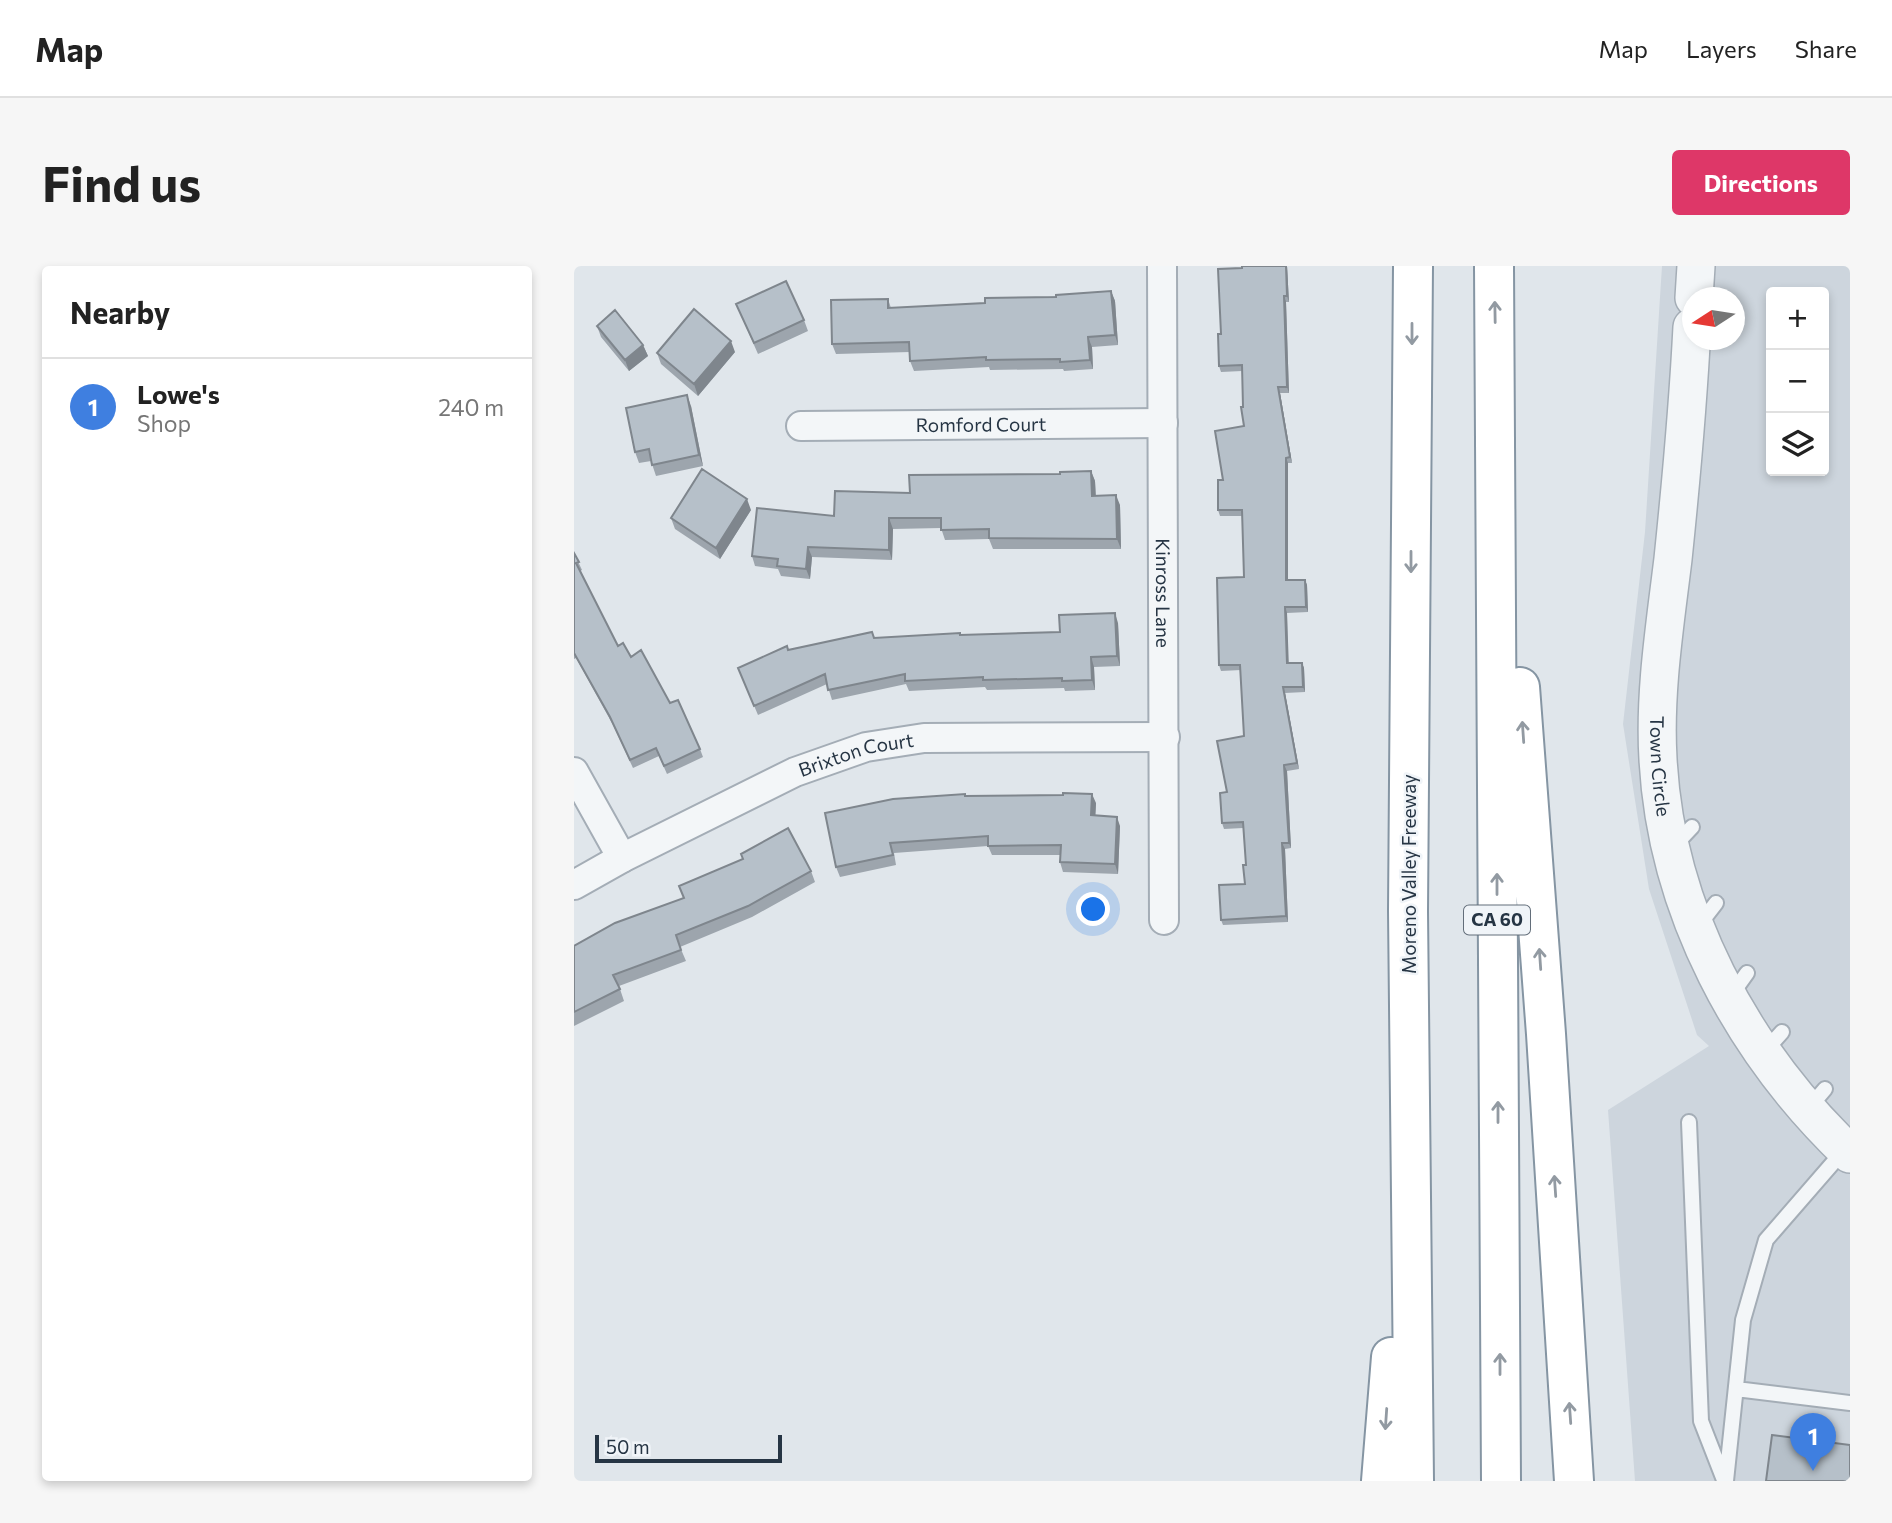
<!DOCTYPE html>
<meta charset="utf-8">
<style>
body{margin:0;font-family:Commissioner,sans-serif;background:#f6f6f6;color:#222}
.controls{position:absolute;right:21px;top:21px;display:grid;overflow:hidden;border-radius:7px;box-shadow:0 4px 10px #0003}
.controls button{width:63px;height:63px;display:grid;place-items:center;padding:0;border:0;border-bottom:2px solid #e0e0e0;background:#fff;color:#222;font:35px sans-serif}
.compass{position:absolute;left:1108px;top:21px;width:63px;height:63px;border-radius:50%;background:#fff;box-shadow:0 4px 10px #0003;rotate:258deg}
.scale{position:absolute;left:21px;bottom:18px;width:187px;box-sizing:border-box;padding-left:7px;border:4px solid #263544;border-top:0;font-size:19px;line-height:24px;white-space:nowrap;color:#263544;-webkit-text-stroke:5px #f0f4f8;paint-order:stroke}
.you{position:absolute;left:520px;top:644px;width:24px;height:24px;margin:-18px;border:5px solid #fff;border-radius:50%;background:#1a73e8;box-shadow:0 0 0 10px #1a73e833}
.badge{display:grid;place-items:center;width:46px;height:46px;border-radius:50%;background:#de3768;color:#fff;font-size:23px;font-weight:700}
.pin{position:absolute;translate:-50% -58px;filter:drop-shadow(0 2px 4px #0008)}
.pin::after{content:'';position:absolute;top:37px;width:24px;height:21px;background:inherit;clip-path:polygon(0 0,100% 0,50% 100%)}
.list{margin:0;padding:0;list-style:none}
h2{display:flex;justify-content:space-between;align-items:center;height:91px;margin:0;padding:0 28px;font-size:30px}
h2 small{font-size:23px;font-weight:400;color:#767676}
.list li{display:grid;grid-template-columns:46px 1fr auto;gap:21px;align-items:center;box-sizing:border-box;height:98px;padding:0 28px;border-top:2px solid #e0e0e0}
.list b{display:block;font-size:26px;white-space:nowrap}
.list p{margin:0;font-size:23px;white-space:nowrap;color:#767676}
.list em{font-size:23px;font-style:normal;color:#767676}
.icon{flex:none;width:38px;height:38px;fill:none;stroke:currentColor;stroke-width:2;stroke-linecap:round;stroke-linejoin:round}
.map{position:relative;flex:none;width:1276px;height:1215px;overflow:hidden;border-radius:7px}
header{display:flex;align-items:center;gap:42px;box-sizing:border-box;height:98px;padding:0 35px;background:#fff;border-bottom:2px solid #e0e0e0}
header strong{font-size:33px}
nav{display:flex;gap:38px;margin-inline-start:auto;font-size:24px}
.intro{display:flex;align-items:center;justify-content:space-between;box-sizing:border-box;height:168px;padding:0 42px}
h1{margin:0;font-size:49px}
.button{padding:18px 32px;border-radius:7px;background:#de3768;color:#fff;font-size:24px;font-weight:700}
main{display:flex;gap:42px;padding:0 42px}
aside{flex:1;background:#fff;border-radius:7px;box-shadow:0 4px 10px #0003}
.map>svg:first-child{display:block}
.built{fill:#cdd5dd;fill-rule:evenodd}
.lines{fill:none;stroke-linecap:round;stroke-linejoin:round}
.service-casing{stroke:#a4adb6;stroke-width:18}
.minor-casing{stroke:#a4adb6;stroke-width:32}
.tertiary-casing{stroke:#a4adb6;stroke-width:40}
.motorway-casing{stroke:#8595a3;stroke-width:42}
.service{stroke:#f3f6f8;stroke-width:14}
.minor{stroke:#f3f6f8;stroke-width:28}
.tertiary{stroke:#f3f6f8;stroke-width:37}
.motorway{stroke:#fff;stroke-width:38}
.wall{fill:#9da5ad}
.shaded-wall{fill:#7f868d}
.building{fill:#b6c0c9;stroke:#7f868d;stroke-width:2}
.oneway{stroke:#929aa2}
.labels{text-anchor:middle;stroke-width:5;stroke-linejoin:round;paint-order:stroke}
.shield{fill:#f0f4f8;stroke:#636e7a;stroke-width:2}
.shield-label{font-size:18px;font-weight:bold;fill:#263544}
.street-label{font-size:19px;fill:#263544;stroke:#f0f4f8}
</style>
<header>
<strong>Map</strong>
<nav><a>Map</a><a>Layers</a><a>Share</a></nav>
</header>
<div class="intro"><h1>Find us</h1><a class="button">Directions</a></div>
<main>
<aside>
<h2>Nearby<small></small></h2>
<ul class="list">
<li><span class="badge" style="background:#3f7fe0">1</span><div><b>Lowe's</b><p>Shop</p></div><em>240 m</em></li>
</ul>
</aside>
<div class="map">
<svg width="1276" height="1215" viewBox="0 0 1276 1215">
<rect width="100%" height="100%" fill="#e0e6eb"/>
<path class="built" d="M 1088,0 L 1276,0 L 1276,1215 L 1061,1215 L 1034,844 L 1135,780 L 1123,769 L 1075,623 L 1049,458 L 1071,266 ZM 1197,26 L 1250,26 L 1250,205 L 1197,205 ZM 1118,32 L 1160,32 L 1160,74 L 1118,74 Z"/>
<g class="lines">
<g class="service-casing">
<path id="service" d="M 1100,580 L 1118,561
M 1125,659 L 1142,637
M 1158,728 L 1173,707
M 1190,786 L 1208,766
M 1234,843 L 1251,823
M 1115,856 L 1127,1155 L 1150,1214
M 1162,1123 L 1276,1137
M 1152,1215 L 1169,1054 L 1192,974 L 1271,883"/>
</g>
<g class="minor-casing">
<g id="minor">
<path id="s1" d="M 588,0 L 590,654"/>
<path id="s2" d="M 227,160 L 589,157"/>
<path d="M 0,506 L 48,592"/>
<path id="s3" d="M 0,619 L 48,592 L 221,506 L 292,481 L 350,472 L 591,471"/>
</g>
</g>
<g class="tertiary-casing">
<g id="tertiary">
<path d="M 1120,32 L 1122,0"/>
<path id="s4" d="M 1118,61 C 1114,139 1107,216 1099,293 C 1091,359 1080,427 1084,493 C 1092,644 1168,785 1276,888"/>
</g>
</g>
<g class="motorway-casing">
<path id="motorway" d="M 839,0 L 834,645 L 840,1215
M 920,0 L 927,1215
M 946,421 L 972,768 L 1000,1215
M 807,1215 L 817,1091"/>
</g>
<use href="#service" class="service"/>
<use href="#minor" class="minor"/>
<use href="#tertiary" class="tertiary"/>
<use href="#motorway" class="motorway"/>
</g>
<path class="wall" d="M 668,0 L 713,0 L 715,36 L 712,36 L 715,127 L 706,127 L 718,197 L 714,197 L 714,314 L 731,314 L 733,319 L 734,346 L 713,347 L 714,397 L 728,397 L 730,402 L 731,426 L 711,427 L 725,503 L 713,505 L 717,582 L 711,583 L 714,656 L 649,659 L 647,654 L 671,618 L 672,599 L 669,562 L 650,563 L 648,557 L 653,526 L 670,470 L 667,404 L 647,405 L 645,399 L 670,311 L 669,250 L 646,250 L 644,244 L 649,214 L 670,160 L 668,105 L 647,106 L 645,100 L 647,68 Z
M 537,25 L 541,35 L 544,79 L 518,81 L 519,103 L 490,105 L 489,103 L 416,104 L 415,101 L 340,105 L 336,95 L 336,86 L 262,88 L 258,78 L 314,33 L 317,42 L 411,37 Z
M 162,38 L 230,54 L 234,65 L 184,88 Z
M 23,60 L 69,79 L 74,90 L 55,105 L 27,71 Z
M 161,86 L 124,130 L 87,98 L 83,87 Z
M 117,140 L 129,200 L 82,210 L 77,195 L 65,197 L 61,186 Z
M 517,205 L 521,215 L 522,230 L 546,239 L 547,283 L 419,283 L 415,273 L 371,274 L 367,262 L 319,263 L 318,294 L 238,291 L 236,313 L 207,310 L 204,303 L 181,300 L 178,290 L 260,250 L 336,227 Z
M 177,244 L 146,293 L 101,263 L 97,252 Z
M 0,287 L 8,304 L 6,305 L 44,380 L 57,391 L 96,437 L 126,483 L 129,491 L 93,508 L 85,490 L 59,502 L 39,459 L 2,392 L 0,393 Z
M 544,357 L 546,400 L 520,401 L 521,424 L 491,425 L 490,422 L 413,424 L 411,421 L 335,425 L 332,418 L 258,434 L 253,418 L 184,449 L 164,402 L 214,384 L 298,366 L 301,372 L 486,366 Z
M 392,530 L 522,537 L 521,550 L 546,560 L 544,608 L 489,606 L 486,596 L 486,589 L 418,589 L 414,580 L 320,587 L 322,599 L 266,611 L 262,601 Z
M 167,588 L 237,605 L 241,616 L 178,651 L 106,681 L 112,695 L 45,720 L 50,735 L 0,760 L 0,680 L 109,632 L 169,593 Z"/>
<path class="shaded-wall" d="M 712,0 L 713,0 L 715,36 L 713,30 Z
M 537,25 L 541,35 L 544,79 L 541,69 Z
M 710,30 L 712,36 L 715,127 L 713,121 Z
M 514,71 L 518,81 L 519,103 L 516,94 Z
M 157,75 L 161,86 L 124,130 L 120,118 Z
M 69,79 L 74,90 L 55,105 L 51,94 Z
M 704,121 L 706,127 L 718,197 L 716,191 Z
M 113,129 L 117,140 L 129,200 L 125,189 Z
M 712,192 L 714,197 L 714,320 L 712,314 Z
M 517,205 L 521,215 L 522,240 L 518,230 Z
M 542,229 L 546,239 L 547,283 L 543,273 Z
M 173,233 L 177,244 L 146,293 L 142,282 Z
M 315,252 L 319,263 L 318,294 L 315,284 Z
M 234,281 L 238,291 L 236,313 L 232,303 Z
M 731,314 L 733,319 L 734,346 L 732,341 Z
M 711,341 L 713,347 L 715,403 L 713,397 Z
M 541,347 L 544,357 L 546,400 L 543,390 Z
M 517,391 L 520,401 L 521,424 L 518,414 Z
M 728,397 L 730,402 L 731,426 L 729,421 Z
M 709,421 L 711,427 L 725,503 L 723,497 Z
M 710,499 L 713,505 L 717,582 L 715,577 Z
M 518,528 L 522,537 L 521,559 L 517,549 Z
M 543,551 L 546,560 L 544,608 L 541,598 Z
M 708,577 L 711,583 L 714,656 L 712,650 Z"/>
<path class="building" d="M 668,0 L 712,0 L 713,30 L 710,30 L 713,121 L 704,121 L 716,191 L 712,192 L 712,314 L 731,314 L 732,341 L 711,341 L 713,397 L 728,397 L 729,421 L 709,421 L 723,497 L 710,499 L 715,577 L 708,577 L 712,650 L 647,654 L 645,619 L 671,618 L 669,599 L 672,599 L 669,556 L 648,557 L 646,527 L 653,526 L 643,475 L 670,470 L 666,399 L 645,399 L 643,312 L 670,311 L 668,244 L 644,244 L 644,214 L 649,214 L 641,165 L 670,160 L 667,141 L 669,141 L 668,99 L 645,100 L 644,68 L 647,68 L 644,3 L 668,2 Z
M 212,15 L 230,54 L 180,77 L 162,38 Z
M 537,25 L 541,69 L 514,71 L 516,94 L 486,96 L 486,93 L 412,94 L 412,91 L 336,95 L 335,76 L 258,78 L 257,34 L 314,33 L 314,42 L 411,37 L 411,32 L 482,31 L 482,29 Z
M 120,43 L 157,75 L 120,118 L 83,87 Z
M 41,44 L 69,79 L 51,94 L 23,60 Z
M 113,129 L 125,189 L 78,199 L 75,183 L 61,186 L 52,142 Z
M 128,203 L 173,233 L 142,282 L 97,252 Z
M 517,205 L 518,230 L 542,229 L 543,273 L 415,272 L 415,263 L 367,264 L 367,252 L 315,252 L 315,284 L 234,281 L 232,303 L 203,300 L 204,293 L 178,290 L 183,242 L 260,250 L 261,225 L 336,227 L 335,209 L 486,208 L 486,206 Z
M 0,287 L 5,296 L 2,297 L 44,380 L 49,377 L 57,391 L 67,384 L 96,437 L 104,434 L 126,483 L 90,500 L 82,482 L 56,494 L 36,451 L 0,387 Z
M 541,347 L 543,390 L 517,391 L 518,414 L 488,415 L 488,412 L 409,414 L 409,411 L 331,415 L 331,408 L 254,424 L 251,408 L 180,440 L 164,402 L 213,380 L 214,384 L 298,366 L 300,372 L 386,367 L 386,369 L 486,366 L 485,349 Z
M 489,527 L 518,528 L 517,549 L 543,551 L 541,598 L 486,596 L 487,579 L 414,580 L 414,570 L 316,577 L 319,589 L 262,601 L 251,547 L 319,533 L 391,528 L 391,530 L 489,529 Z
M 214,562 L 237,605 L 174,640 L 102,669 L 107,684 L 39,709 L 46,723 L 0,746 L 0,680 L 41,657 L 110,632 L 105,620 L 169,593 L 167,588 Z
M 1198,1169 L 1276,1179 L 1276,1215 L 1192,1215 Z"/>
<defs><path id="oneway-shaft" d="M-6 0H5M1.5-3L5.5 0L1.5 3" fill="none" stroke-width="1.6" stroke-linecap="round" stroke-linejoin="round" transform="scale(1.75)"/></defs>
<g class="oneway">
<use href="#oneway-shaft" transform="translate(921 46) rotate(-91)"/>
<use href="#oneway-shaft" transform="translate(838 68) rotate(90)"/>
<use href="#oneway-shaft" transform="translate(837 296) rotate(90)"/>
<use href="#oneway-shaft" transform="translate(949 466) rotate(-94)"/>
<use href="#oneway-shaft" transform="translate(923 618) rotate(-90)"/>
<use href="#oneway-shaft" transform="translate(966 693) rotate(-94)"/>
<use href="#oneway-shaft" transform="translate(924 846) rotate(-90)"/>
<use href="#oneway-shaft" transform="translate(981 920) rotate(-94)"/>
<use href="#oneway-shaft" transform="translate(926 1098) rotate(-90)"/>
<use href="#oneway-shaft" transform="translate(996 1147) rotate(-94)"/>
<use href="#oneway-shaft" transform="translate(812 1153) rotate(94)"/>
</g>
<g class="labels">
<rect class="shield" x="890" y="639.5" width="66" height="29" rx="5"/>
<g class="shield-label">
<text x="923" y="660">CA 60</text>
</g>
<g class="street-label">
<text dy="7" stroke="none"><textPath href="#s2" startOffset="180">Romford Court</textPath></text>
<text dy="7" stroke="none"><textPath href="#s1" startOffset="327">Kinross Lane</textPath></text>
<text dy="7" stroke="none"><textPath href="#s3" startOffset="312">Brixton Court</textPath></text>
<text dy="7" stroke="none"><textPath href="#s4" startOffset="441">Town Circle</textPath></text>
<text transform="translate(835 608) rotate(-90)" y="7">Moreno Valley Freeway</text>
</g>
</g>
</svg>
<div class="controls">
<button>+</button>
<button>−</button>
<button><svg class="icon" aria-label="layers" viewBox="0 0 24 24"><path d="M12 4l9 5-9 5-9-5zM3 14l9 5 9-5"/></svg></button>
</div>
<svg class="compass" viewBox="-18 -18 36 36"><path d="M0-13l5 13h-10z" fill="#e53935"/><path d="M0 13l5-13h-10z" fill="#767676"/></svg>
<div class="scale">50 m</div>
<div class="you"></div>
<div class="pin badge" style="left:1239px;top:1205px;background:#3f7fe0">1</div>
</div>
</main>
